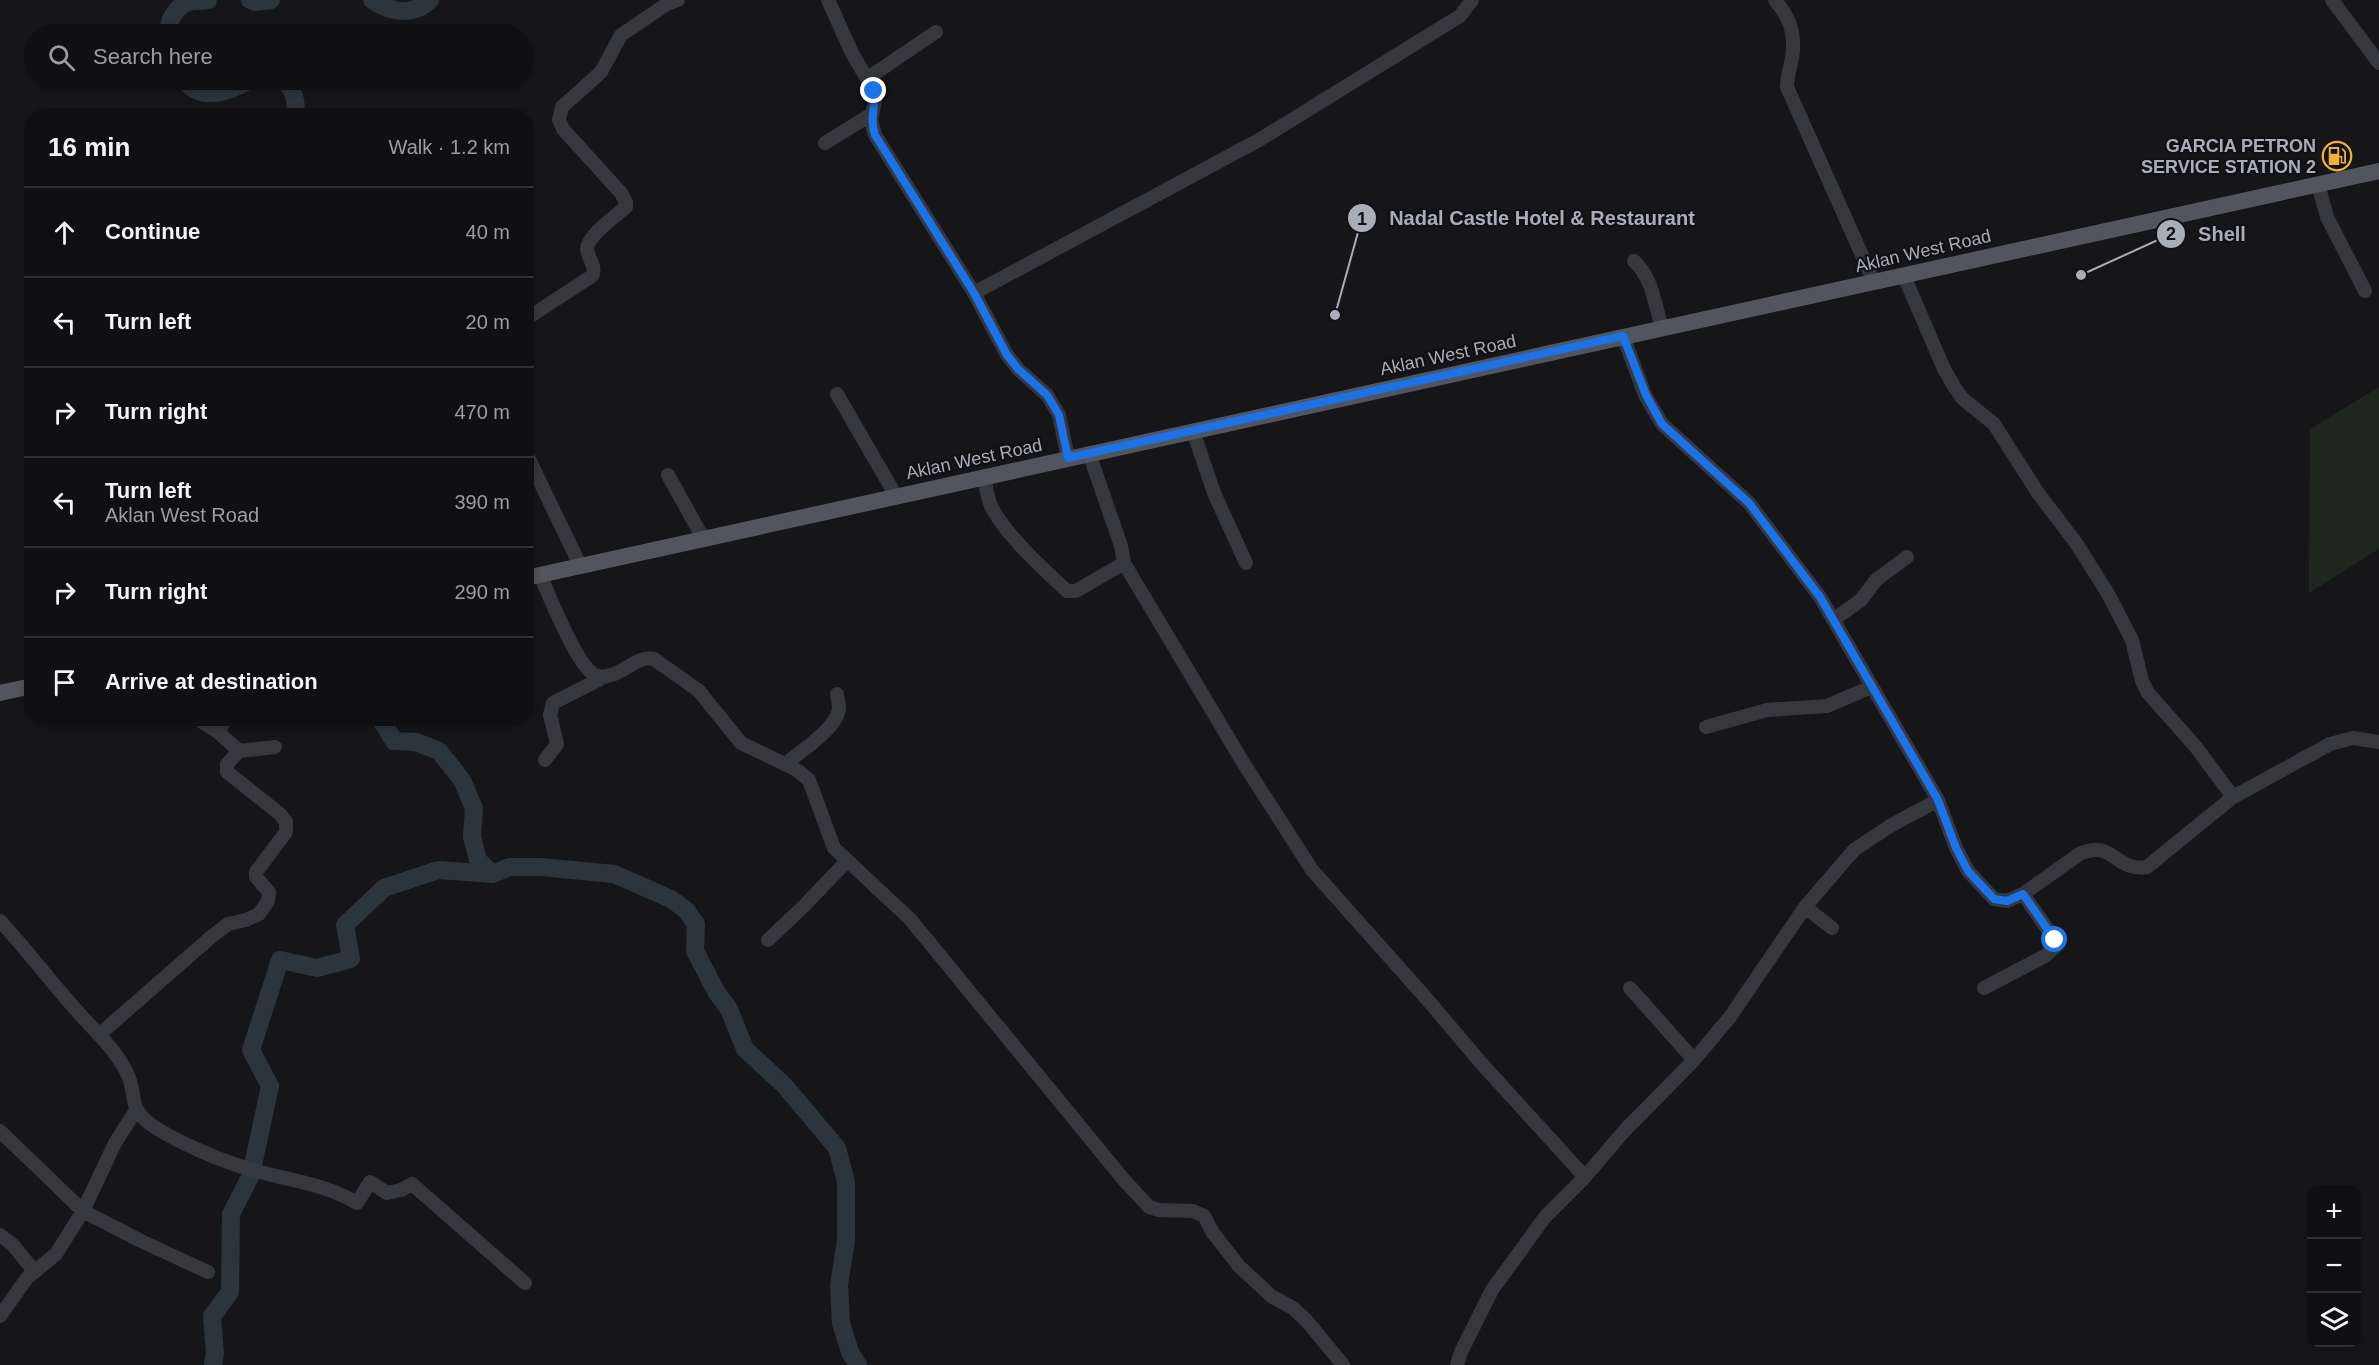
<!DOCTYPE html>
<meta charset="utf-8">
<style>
body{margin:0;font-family:Helvetica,sans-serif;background:#1e1e20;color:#f1f3f6}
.controls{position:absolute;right:18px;bottom:18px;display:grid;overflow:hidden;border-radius:12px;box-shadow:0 3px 9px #0003}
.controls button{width:54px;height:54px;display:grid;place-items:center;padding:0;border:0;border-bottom:2px solid #303032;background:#101012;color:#f1f3f6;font:30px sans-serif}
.stop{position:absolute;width:18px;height:18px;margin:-14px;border:4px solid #1a73e8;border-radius:50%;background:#fff}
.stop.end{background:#1a73e8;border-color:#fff;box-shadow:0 2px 6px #0008}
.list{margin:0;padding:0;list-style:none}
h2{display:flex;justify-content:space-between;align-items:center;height:78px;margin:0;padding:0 24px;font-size:26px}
h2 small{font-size:20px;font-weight:400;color:#9c9d9f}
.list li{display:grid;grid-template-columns:39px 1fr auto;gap:18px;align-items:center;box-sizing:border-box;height:90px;padding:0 24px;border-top:2px solid #303032}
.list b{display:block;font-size:22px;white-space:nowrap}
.list p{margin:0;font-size:20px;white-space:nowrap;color:#9c9d9f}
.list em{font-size:20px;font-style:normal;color:#9c9d9f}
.icon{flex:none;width:33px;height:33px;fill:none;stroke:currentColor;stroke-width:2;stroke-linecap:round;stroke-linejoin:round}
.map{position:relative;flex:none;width:2379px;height:1365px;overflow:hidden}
.search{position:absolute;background:#101012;box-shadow:0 3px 9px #0003;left:24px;top:24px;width:510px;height:66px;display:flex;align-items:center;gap:15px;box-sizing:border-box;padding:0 21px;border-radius:33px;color:#9c9d9f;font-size:22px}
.panel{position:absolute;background:#101012;box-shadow:0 3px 9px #0003;left:24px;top:108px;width:510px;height:618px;border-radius:24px}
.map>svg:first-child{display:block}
.green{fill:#1e261f}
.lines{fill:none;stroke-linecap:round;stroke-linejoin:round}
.river{stroke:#2c353c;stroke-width:18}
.minor{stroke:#37383d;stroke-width:14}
.major{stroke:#53555c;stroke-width:16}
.route{stroke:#1a73e8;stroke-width:8}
.labels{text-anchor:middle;stroke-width:4.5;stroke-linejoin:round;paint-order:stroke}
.poi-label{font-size:18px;font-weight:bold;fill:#a8adb8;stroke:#111113;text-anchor:end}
.street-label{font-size:18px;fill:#a8adb8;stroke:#111113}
.leader{fill:none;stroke:#a8adb8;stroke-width:2}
.callout-dot{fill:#a8adb8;stroke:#111113;stroke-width:2}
.mark-label{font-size:18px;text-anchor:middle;font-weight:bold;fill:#111}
.callout-label{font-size:20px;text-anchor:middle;font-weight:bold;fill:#a8adb8;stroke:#111113;stroke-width:4.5;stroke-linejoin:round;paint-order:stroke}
</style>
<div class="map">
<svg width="2379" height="1365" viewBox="0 0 2379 1365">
<rect width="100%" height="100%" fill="#161618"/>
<path class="green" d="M 2379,387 L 2379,549 L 2309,593 L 2310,429 Z"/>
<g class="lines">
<path class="river" d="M 250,0 L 255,2 L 271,0
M 372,0 C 389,12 413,17 430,0
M 168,34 C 168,20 177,3 193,1 C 199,1 203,1 208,0
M 185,80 C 201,103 231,91 250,80
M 283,80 C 295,90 296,100 296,116
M 380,718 L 394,741 L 416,742 L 439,751 L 462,780 L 474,808 L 472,837 L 478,860 L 493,874
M 253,1165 L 270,1086 L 251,1050 L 280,960 L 317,968 L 351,959 L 345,925 L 384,888 L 438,870 L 493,874 L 509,867 L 541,867 L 614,874 L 671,899 L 686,910 L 696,924 L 695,951 L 717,993 L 729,1009 L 745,1049 L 785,1086 L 837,1148 L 846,1182 L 846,1241 L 839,1285 L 841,1323 L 850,1352 L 858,1365
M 213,1365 L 215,1354 L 212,1316 L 230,1292 L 231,1214 L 251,1175"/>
<path class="minor" d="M 828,0 L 852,53 L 874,91 L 875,101 L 871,120 L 875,135 L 974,293 L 1007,355 L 1018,369 L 1047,395 L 1059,415 L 1068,458
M 1775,0 C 1790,18 1796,34 1792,58 C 1790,68 1787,77 1787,87 L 1874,282
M 2332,0 L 2379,63
M 868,78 L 936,32
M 825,143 L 872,114
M 2318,184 L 2327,217 L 2365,291
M 1634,261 C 1652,277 1655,305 1662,328
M 1904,276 L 1944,369 L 1955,388 L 1963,399 L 1994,424 L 2038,493 L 2076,543 L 2107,592 L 2132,640 L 2142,681 L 2148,693 L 2196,747 L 2233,797
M 974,293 L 1259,140 L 1460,16 L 1472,0
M 526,319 L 592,276 C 597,266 588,259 587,249 C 587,236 617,215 626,207 L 626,202 L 621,193 L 563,129 L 559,120 L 562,107 L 601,72 L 621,35 L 667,4 L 678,0
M 1623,336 L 1645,395 L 1662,424 L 1749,503 L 1820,597 L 1938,800 L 1956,848 L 1968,871 L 1994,899 L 2007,901 L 2023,894 L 2081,853 C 2114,840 2115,872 2147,867 L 2233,797 L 2330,744 L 2353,738 L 2379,742
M 837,394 L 896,496
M 1193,431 L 1214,493 L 1246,563
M 526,453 L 580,565
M 1089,453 L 1121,546 L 1124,563 L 1244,764 L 1312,870 L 1426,998 L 1482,1064 L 1585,1177
M 668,475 L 703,538
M 984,476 C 986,486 987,498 992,508 C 1007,536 1043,569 1067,591 L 1076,591 L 1124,563
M 540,575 C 550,597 575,661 593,674 C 599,678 605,677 611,675 C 626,671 637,656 654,659 L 699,691 L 741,743 L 797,770 L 809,780 L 834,848 L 910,919 L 1124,1180 L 1149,1207 L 1159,1210 L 1193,1211 L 1204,1216 L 1213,1233 L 1239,1266 L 1271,1296 L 1293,1308 L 1306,1320 L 1343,1365
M 1833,620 L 1861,600 L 1876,580 L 1907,557
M 1706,727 L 1767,710 L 1827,706 L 1871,687
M 219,733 L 225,718
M 239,751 L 275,747
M 545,760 L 557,744 L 550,715 L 553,703 L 602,678
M 785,764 C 800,752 837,728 839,709 C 839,704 838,699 837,694
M 1805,907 L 1832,928
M 0,921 C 27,950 51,982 77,1011 C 94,1030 114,1048 126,1071 C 139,1095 125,1107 153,1126 C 179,1143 219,1160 249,1169 C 285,1180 324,1183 357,1203 L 370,1182 L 387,1193 L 401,1190 L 412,1184 L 525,1283
M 768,940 L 803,907 L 847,861
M 1630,988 L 1694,1060
M 1984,988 L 2045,956 L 2055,947 L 2055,940 L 2023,894
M 100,1034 L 211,937 L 228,924 L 246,920 L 259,914 L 268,901 L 269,892 L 256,877 L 256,872 L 286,832 L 286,822 L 280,814 L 227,772 L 227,764 L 239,751 L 219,733 L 196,718
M 0,1131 L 83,1211 L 139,1240 L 208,1272
M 0,1235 L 13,1245 L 34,1271
M 0,1316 L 27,1278 L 56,1254 L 83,1211 L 115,1143 L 136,1110
M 1457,1365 L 1461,1352 L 1492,1290 L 1545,1217 L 1585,1177 L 1625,1130 L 1694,1060 L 1730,1017 L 1805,907 L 1854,850 L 1890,826 L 1938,800"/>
<path class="major" d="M 526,578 L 2379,171
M 0,693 L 32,686"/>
</g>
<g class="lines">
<path class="route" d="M 874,91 C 876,108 869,117 875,135 L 974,293 L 1007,355 L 1018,369 L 1047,395 L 1059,415 L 1068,458 L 1623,336 L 1646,395 L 1662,424 L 1749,503 L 1820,597 L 1938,800 L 1956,848 L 1968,871 L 1994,899 L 2007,901 L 2023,894 L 2055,940"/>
</g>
<defs>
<g id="fuel-ring" transform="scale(1.5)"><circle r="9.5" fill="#111113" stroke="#f2b134" stroke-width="1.5"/><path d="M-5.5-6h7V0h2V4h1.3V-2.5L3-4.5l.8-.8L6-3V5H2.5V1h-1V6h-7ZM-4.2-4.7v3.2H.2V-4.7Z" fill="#f2b134"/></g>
</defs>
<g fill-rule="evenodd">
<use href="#fuel-ring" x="2337" y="156"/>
</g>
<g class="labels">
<g class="poi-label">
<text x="2316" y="152">GARCIA PETRON<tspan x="2316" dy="21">SERVICE STATION 2</tspan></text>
</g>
<g class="street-label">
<text transform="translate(1923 251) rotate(-13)" y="6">Aklan West Road</text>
<text transform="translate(1448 355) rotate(-12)" y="6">Aklan West Road</text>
<text transform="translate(974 459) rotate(-12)" y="6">Aklan West Road</text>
</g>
</g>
<path class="leader" d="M1335 315L1362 218M2081 275L2171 234"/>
<g class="callout-dot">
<circle cx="1335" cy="315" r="6"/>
<circle cx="2081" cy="275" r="6"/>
<circle cx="1362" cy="218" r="15"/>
<circle cx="2171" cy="234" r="15"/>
</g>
<g class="mark-label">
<text x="1362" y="225">1</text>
<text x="2171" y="240">2</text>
</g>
<g class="callout-label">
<text x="1542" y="225">Nadal Castle Hotel &amp; Restaurant</text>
<text x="2222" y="241">Shell</text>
</g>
</svg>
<div class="controls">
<button>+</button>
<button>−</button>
<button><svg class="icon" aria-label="layers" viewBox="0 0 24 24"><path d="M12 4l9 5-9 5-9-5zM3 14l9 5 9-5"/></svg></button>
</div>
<div class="stop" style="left:2055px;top:940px"></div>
<div class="stop end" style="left:874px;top:91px"></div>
<div class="search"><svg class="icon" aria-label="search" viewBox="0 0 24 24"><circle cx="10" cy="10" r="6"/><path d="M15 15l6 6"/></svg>Search here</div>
<section class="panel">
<h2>16 min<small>Walk · 1.2 km</small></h2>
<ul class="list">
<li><svg class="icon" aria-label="ahead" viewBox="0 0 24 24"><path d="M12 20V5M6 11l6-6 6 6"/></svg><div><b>Continue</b></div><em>40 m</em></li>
<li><svg class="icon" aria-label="left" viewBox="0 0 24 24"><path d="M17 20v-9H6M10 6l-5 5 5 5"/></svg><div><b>Turn left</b></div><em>20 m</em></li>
<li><svg class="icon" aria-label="right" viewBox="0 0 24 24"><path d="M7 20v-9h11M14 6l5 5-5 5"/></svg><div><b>Turn right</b></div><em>470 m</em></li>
<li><svg class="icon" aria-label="left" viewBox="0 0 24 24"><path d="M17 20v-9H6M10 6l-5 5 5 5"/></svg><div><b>Turn left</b><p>Aklan West Road</p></div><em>390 m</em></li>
<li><svg class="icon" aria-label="right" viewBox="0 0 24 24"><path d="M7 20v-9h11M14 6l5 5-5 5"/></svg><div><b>Turn right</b></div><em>290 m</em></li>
<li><svg class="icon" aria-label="arrive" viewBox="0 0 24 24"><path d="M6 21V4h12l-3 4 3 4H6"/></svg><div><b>Arrive at destination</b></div></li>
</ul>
</section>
</div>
